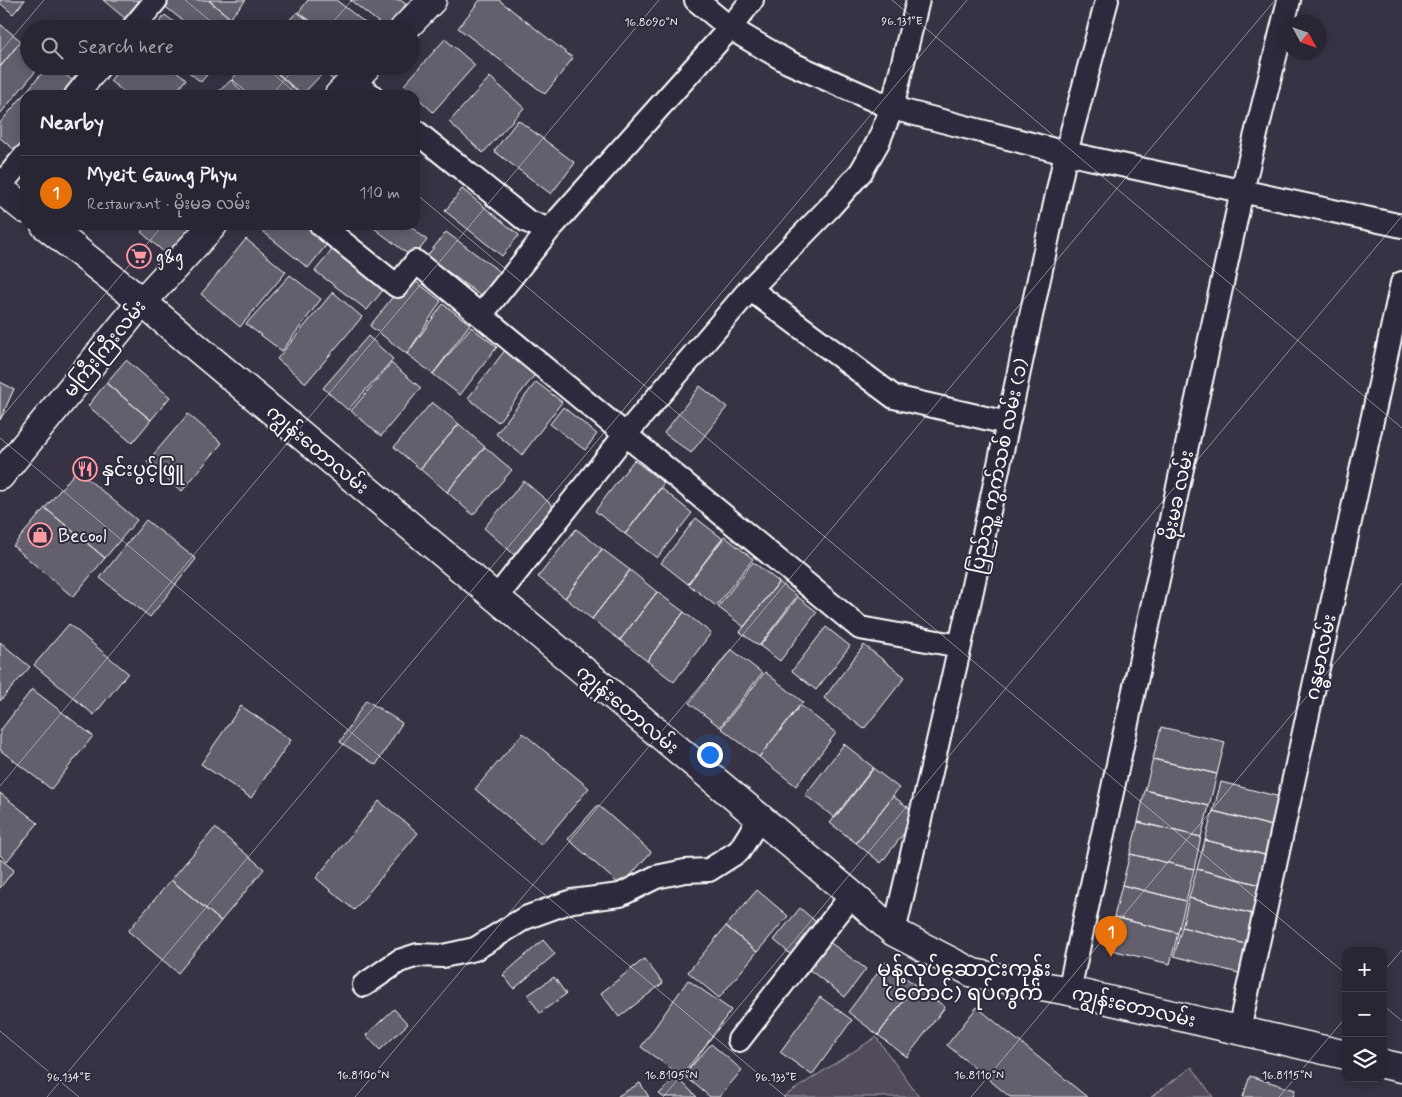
<!DOCTYPE html>
<meta charset="utf-8">
<style>
body{margin:0;font-family:Mynerve,"Noto Sans Myanmar",sans-serif;background:#312e3c;color:#f1f3f6}
.controls{position:absolute;right:15px;bottom:15px;display:grid;overflow:hidden;border-radius:10px;box-shadow:0 2px 12px #0003}
.controls button{width:45px;height:45px;display:grid;place-items:center;padding:0;border:0;border-bottom:1px solid #45434f;background:#292634;color:#f1f3f6;font:25px sans-serif}
.compass{position:absolute;left:1282px;top:15px;width:45px;height:45px;border-radius:50%;background:#292634;box-shadow:0 2px 12px #0003;rotate:130deg}
.you{position:absolute;left:709px;top:754px;width:18px;height:18px;margin:-12px;border:4px solid #fff;border-radius:50%;background:#1a73e8;box-shadow:0 0 0 8px #1a73e833}
.badge{display:grid;place-items:center;width:32px;height:32px;border-radius:50%;background:#d93025;color:#fff;font-size:16px;font-weight:700}
.pin{position:absolute;translate:-50% -41px;filter:drop-shadow(0 1px 2px #0008)}
.pin::after{content:'';position:absolute;top:26px;width:18px;height:15px;background:inherit;clip-path:polygon(0 0,100% 0,50% 100%)}
.list{margin:0;padding:0;list-style:none}
h2{display:flex;justify-content:space-between;align-items:center;height:65px;margin:0;padding:0 20px;font-size:21px}
h2 small{font-size:16px;font-weight:400;color:#a5a5ac}
.list li{display:grid;grid-template-columns:32px 1fr auto;gap:15px;align-items:center;box-sizing:border-box;height:75px;padding:0 20px;border-top:1px solid #45434f}
.list b{display:block;font-size:19px;white-space:nowrap}
.list p{margin:0;font-size:16px;white-space:nowrap;color:#a5a5ac}
.list em{font-size:16px;font-style:normal;color:#a5a5ac}
.icon{flex:none;width:28px;height:28px;fill:none;stroke:currentColor;stroke-width:2;stroke-linecap:round;stroke-linejoin:round}
.map{position:relative;flex:none;width:1402px;height:1097px;overflow:hidden}
.search{position:absolute;background:#292634;box-shadow:0 2px 12px #0003;left:20px;top:20px;width:400px;height:55px;display:flex;align-items:center;gap:12px;box-sizing:border-box;padding:0 18px;border-radius:28px;color:#a5a5ac;font-size:19px}
.panel{position:absolute;background:#292634;box-shadow:0 2px 12px #0003;left:20px;top:90px;width:400px;height:140px;border-radius:15px}
.map>svg:first-child{display:block}
.green{fill:#514c5c;stroke:#a8a6ae}
.building{fill:#635f6d;stroke:#fff}
.lines{fill:none;stroke-linecap:round;stroke-linejoin:round}
.minor-casing{stroke:#fff;stroke-width:26}
.tertiary-casing{stroke:#fff;stroke-width:31}
.minor{stroke:#2f2a3d;stroke-width:22}
.tertiary{stroke:#2f2a3d;stroke-width:28}
.ticks{fill:none;stroke:#fff;stroke-width:1;stroke-opacity:0.45}
.labels{text-anchor:middle;stroke-width:4;stroke-linejoin:round;paint-order:stroke}
.poi-label{font-size:19px;fill:#fff;stroke:#2f2a3d;text-anchor:start}
.street-label{font-size:19px;fill:#fff;stroke:#2f2a3d}
.quarter-label{font-size:21px;fill:#fff;stroke:#2f2a3d}
.ticks-label{font-size:12px;text-anchor:middle;fill:#fff;stroke:#2f2a3d;stroke-width:4;stroke-linejoin:round;paint-order:stroke}
</style>
<div class="map">
<svg width="1402" height="1097" viewBox="0 0 1402 1097">
<rect width="100%" height="100%" fill="#373345"/>
<filter id="ink" filterUnits="userSpaceOnUse"><feTurbulence type="fractalNoise" baseFrequency=".02" numOctaves="2"/><feDisplacementMap in="SourceGraphic" scale="10" xChannelSelector="R" yChannelSelector="G"/><feConvolveMatrix kernelMatrix="1 2 1 2 8 2 1 2 1" color-interpolation-filters="sRGB"/></filter>
<g filter="url(#ink)">
<path class="green" d="M 876,1037 L 919,1097 L 783,1097 Z
M 1192,1067 L 1213,1097 L 1151,1097 Z"/>
<path class="building" d="M 0,0 L 25,0 L 13,14 L 0,3 Z
M 103,0 L 144,0 L 127,20 Z
M 165,0 L 208,0 L 230,18 L 222,29 L 193,29 L 162,4 Z
M 209,0 L 246,0 L 230,18 Z
M 308,0 L 336,0 L 373,29 L 321,29 L 299,12 Z
M 350,0 L 400,0 L 406,4 L 387,29 Z
M 480,0 L 499,0 L 573,58 L 545,94 L 458,28 Z
M 297,12 L 320,29 L 281,29 Z
M 165,15 L 183,29 L 154,29 Z
M 262,20 L 272,29 L 255,29 Z
M 0,24 L 21,41 L 0,67 Z
M 445,39 L 475,65 L 433,112 L 404,85 Z
M 21,41 L 29,48 L 29,66 L 40,66 L 0,114 L 0,67 Z
M 48,66 L 55,66 L 79,86 L 71,95 L 25,95 L 25,150 L 21,155 L 0,138 L 0,123 Z
M 121,66 L 170,66 L 186,79 L 174,95 L 128,95 L 110,81 Z
M 181,66 L 214,66 L 201,82 Z
M 244,66 L 269,66 L 301,95 L 249,95 L 232,79 Z
M 270,66 L 313,66 L 322,74 L 302,95 Z
M 318,66 L 349,66 L 334,81 Z
M 490,77 L 524,108 L 483,153 L 449,122 Z
M 231,80 L 245,95 L 215,95 Z
M 518,120 L 575,163 L 551,194 L 494,151 Z
M 462,189 L 519,235 L 502,256 L 445,211 Z
M 147,225 L 193,225 L 166,254 L 141,232 Z
M 257,225 L 306,225 L 328,243 L 308,268 L 256,226 Z
M 370,225 L 409,225 L 427,240 L 413,258 Z
M 446,232 L 503,274 L 485,299 L 427,256 Z
M 246,239 L 286,272 L 240,327 L 201,294 Z
M 336,245 L 387,285 L 367,310 L 315,271 Z
M 290,275 L 321,299 L 282,351 L 246,324 Z
M 409,276 L 441,301 L 407,354 L 370,326 Z
M 333,292 L 362,317 L 306,383 L 277,359 Z
M 443,304 L 470,324 L 433,374 L 407,354 Z
M 471,327 L 497,347 L 460,395 L 433,374 Z
M 368,336 L 393,359 L 348,410 L 323,388 Z
M 506,349 L 537,372 L 498,422 L 468,398 Z
M 126,360 L 170,397 L 151,420 L 106,383 Z
M 391,363 L 421,388 L 381,436 L 351,411 Z
M 0,382 L 14,389 L 0,420 Z
M 536,382 L 562,402 L 522,455 L 496,434 Z
M 106,383 L 151,420 L 132,443 L 88,406 Z
M 700,386 L 727,407 L 691,453 L 664,433 Z
M 432,402 L 459,424 L 420,469 L 394,447 Z
M 563,407 L 597,434 L 585,450 L 550,424 Z
M 188,414 L 222,443 L 182,491 L 147,462 Z
M 459,424 L 485,447 L 447,492 L 420,469 Z
M 485,447 L 512,470 L 473,515 L 447,492 Z
M 634,460 L 664,483 L 625,534 L 595,511 Z
M 77,470 L 137,520 L 105,558 L 45,508 Z
M 524,481 L 559,511 L 518,558 L 484,528 Z
M 661,488 L 692,513 L 657,558 L 625,534 Z
M 45,508 L 105,558 L 73,597 L 13,546 Z
M 696,518 L 723,539 L 688,584 L 661,563 Z
M 146,520 L 196,559 L 150,617 L 100,578 Z
M 576,529 L 602,549 L 565,598 L 538,577 Z
M 724,536 L 753,559 L 716,606 L 688,584 Z
M 602,549 L 630,570 L 592,619 L 565,598 Z
M 753,562 L 779,582 L 744,627 L 718,607 Z
M 630,570 L 657,592 L 620,640 L 592,619 Z
M 779,582 L 797,596 L 759,646 L 740,632 Z
M 657,592 L 684,612 L 647,661 L 620,640 Z
M 798,597 L 817,612 L 780,661 L 760,646 Z
M 684,612 L 711,633 L 674,682 L 647,661 Z
M 69,624 L 128,673 L 94,715 L 34,665 Z
M 826,627 L 850,646 L 816,690 L 792,671 Z
M 0,642 L 30,667 L 0,701 Z
M 864,645 L 905,677 L 864,729 L 824,698 Z
M 731,649 L 762,673 L 720,727 L 689,703 Z
M 765,672 L 803,702 L 759,757 L 721,728 Z
M 32,689 L 93,736 L 51,789 L 0,750 L 0,731 Z
M 366,700 L 402,723 L 376,765 L 340,742 Z
M 800,705 L 836,733 L 796,786 L 759,757 Z
M 241,706 L 291,740 L 251,798 L 201,764 Z
M 1161,727 L 1225,742 L 1217,774 L 1153,759 Z
M 523,733 L 589,788 L 541,845 L 475,789 Z
M 844,744 L 874,768 L 835,818 L 805,795 Z
M 1153,759 L 1217,774 L 1209,806 L 1145,790 Z
M 873,768 L 899,788 L 856,843 L 830,823 Z
M 1221,782 L 1288,799 L 1280,828 L 1213,811 Z
M 1145,790 L 1209,806 L 1201,837 L 1138,822 Z
M 0,793 L 38,823 L 7,861 L 0,855 Z
M 893,796 L 918,815 L 881,863 L 856,843 Z
M 379,801 L 418,833 L 354,910 L 316,878 Z
M 598,805 L 651,852 L 621,886 L 568,839 Z
M 1213,811 L 1280,828 L 1273,857 L 1205,840 Z
M 1138,822 L 1201,837 L 1194,869 L 1130,854 Z
M 215,828 L 264,869 L 221,921 L 171,880 Z
M 1205,840 L 1273,857 L 1265,886 L 1197,869 Z
M 1130,854 L 1194,869 L 1186,901 L 1122,885 Z
M 0,859 L 14,870 L 0,888 Z
M 1197,869 L 1265,886 L 1257,915 L 1189,898 Z
M 171,880 L 221,921 L 178,973 L 128,931 Z
M 1122,885 L 1186,901 L 1178,933 L 1114,917 Z
M 757,890 L 788,916 L 757,952 L 726,926 Z
M 1189,898 L 1257,915 L 1249,945 L 1182,927 Z
M 800,908 L 822,927 L 795,958 L 774,940 Z
M 1114,917 L 1178,933 L 1170,964 L 1107,949 Z
M 726,926 L 757,952 L 719,998 L 688,972 Z
M 1182,927 L 1249,945 L 1242,974 L 1174,956 Z
M 543,940 L 555,954 L 514,989 L 503,975 Z
M 828,941 L 866,969 L 845,997 L 807,968 Z
M 644,959 L 663,983 L 619,1017 L 601,993 Z
M 886,962 L 915,985 L 878,1035 L 848,1012 Z
M 554,977 L 566,994 L 540,1013 L 528,995 Z
M 688,980 L 731,1010 L 683,1077 L 641,1047 Z
M 915,985 L 945,1007 L 907,1057 L 878,1035 Z
M 820,997 L 852,1020 L 812,1075 L 780,1052 Z
M 977,1007 L 1087,1097 L 1010,1097 L 947,1045 Z
M 394,1009 L 408,1024 L 380,1050 L 366,1035 Z
M 711,1044 L 742,1070 L 719,1097 L 710,1097 L 684,1075 Z
M 1250,1076 L 1295,1090 L 1293,1097 L 1243,1097 Z
M 677,1077 L 697,1097 L 663,1097 L 659,1094 Z
M 640,1083 L 649,1097 L 619,1097 L 618,1096 Z"/>
<g class="lines">
<g class="minor-casing">
<path id="minor" d="M 696,0 L 730,28 L 788,62 L 892,108 L 1066,153 L 1402,226
M 132,29 L 156,0
M 353,81 L 371,95
M 76,95 L 100,66
M 415,131 L 527,221 L 549,230
M 0,186 L 25,156
M 321,225 L 397,286 L 416,262 L 860,628 L 960,646
M 750,289 L 894,397 L 1007,423
M 481,315 L 549,230 L 730,28 L 752,0
M 496,598 L 625,435 L 750,289 L 829,208 L 861,172 L 878,142 L 892,108 L 918,0
M 894,932 L 960,646 L 1066,153 L 1107,0
M 364,985 L 399,961 L 418,955 L 443,956 L 475,949 L 525,918 L 572,901 L 620,895 L 656,877 L 685,871 L 709,870 L 739,851 L 759,819
M 1069,991 L 1242,191 L 1289,0
M 1239,1030 L 1402,283
M 739,1040 L 852,895"/>
</g>
<g class="tertiary-casing">
<path id="tertiary" d="M 404,29 L 432,0
M 339,95 L 367,66
M 0,189 L 25,209
M 45,225 L 142,302 L 852,895 L 894,932 L 973,973 L 1069,991 L 1346,1055
M 0,476 L 142,302 L 213,225
M 1383,1064 L 1402,1068"/>
</g>
<use href="#minor" class="minor"/>
<use href="#tertiary" class="tertiary"/>
</g>
</g>
<path class="ticks" d="M 185,0 L 220,29M 892,0 L 1402,428M 327,29 L 352,0M 0,52 L 44,0M 264,66 L 298,95M 272,95 L 296,66M 415,193 L 1346,974M 0,419 L 163,225M 0,438 L 786,1097M 0,786 L 659,0M 1383,972 L 1402,950M 1383,1005 L 1402,1021M 0,1031 L 79,1097M 47,1097 L 967,0M 355,1097 L 1275,0M 663,1097 L 1402,216M 971,1097 L 1402,583M 1279,1097 L 1346,1017"/>
<defs>
<g id="supermarket-ring" transform="scale(1.25)"><circle r="9.5" fill="#2f2a3d" stroke="#ff9aa2" stroke-width="1.5"/><path d="M-6-5.5h2.5l.6 2H6L4.5 2H-2.5L-4.4-4H-6ZM-1.5 3.2a1.3 1.3 0 1 0 .1 0ZM3 3.2a1.3 1.3 0 1 0 .1 0Z" fill="#ff9aa2"/></g>
<g id="restaurant-ring" transform="scale(1.25)"><circle r="9.5" fill="#2f2a3d" stroke="#ff9aa2" stroke-width="1.5"/><path d="M-5-6h1v4h1v-4h1v4h1v-4h1v5L-1.5 .5V6h-2V.5L-5-1ZM5-6V6H3V1.5H1.5Q1.5-4 5-6Z" fill="#ff9aa2"/></g>
<g id="shop-ring" transform="scale(1.25)"><circle r="9.5" fill="#2f2a3d" stroke="#ff9aa2" stroke-width="1.5"/><path d="M-5-2.5h2.3a2.7 3.5 0 0 1 5.4 0H5L5.5 6h-11ZM-1.5-2.5h3a1.5 2.3 0 0 0-3 0Z" fill="#ff9aa2"/></g>
</defs>
<g fill-rule="evenodd">
<use href="#supermarket-ring" x="139" y="256"/>
<use href="#restaurant-ring" x="85" y="469"/>
<use href="#shop-ring" x="40" y="535"/>
</g>
<g class="labels">
<g class="poi-label">
<text x="156" y="263">g&amp;g</text>
<text x="102" y="476">နှင်းပွင့်ဖြူ</text>
<text x="58" y="542">Becool</text>
</g>
<g class="street-label">
<text transform="translate(104 348) rotate(-51)" y="7">မကြီးကြီးလမ်း</text>
<text transform="translate(318 449) rotate(40)" y="7">ကျွန်းတောလမ်း</text>
<text transform="translate(998 466) rotate(-78)" y="7">ပြည်သူ့ ကွက်သစ် လမ်း (၁)</text>
<text transform="translate(1177 495) rotate(-78)" y="7">မိုးမခ လမ်း</text>
<text transform="translate(1320 657) rotate(-78)" y="7">ဂန္ဓမာလမ်း</text>
<text transform="translate(628 709) rotate(40)" y="7">ကျွန်းတောလမ်း</text>
<text transform="translate(1134 1006) rotate(13)" y="7">ကျွန်းတောလမ်း</text>
</g>
<g class="quarter-label">
<text x="964" y="976">မုန့်လုပ်ဆောင်းကုန်း<tspan x="964" dy="24">(တောင်) ရပ်ကွက်</tspan></text>
</g>
</g>
<g class="ticks-label">
<text x="902" y="25">96.131°E</text>
<text x="651" y="26">16.8090°N</text>
<text x="363" y="1079">16.8100°N</text>
<text x="671" y="1079">16.8105°N</text>
<text x="979" y="1079">16.8110°N</text>
<text x="1287" y="1079">16.8115°N</text>
<text x="69" y="1081">96.134°E</text>
<text x="776" y="1081">96.133°E</text>
</g>
</svg>
<div class="controls">
<button>+</button>
<button>−</button>
<button><svg class="icon" aria-label="layers" viewBox="0 0 24 24"><path d="M12 4l9 5-9 5-9-5zM3 14l9 5 9-5"/></svg></button>
</div>
<svg class="compass" viewBox="-18 -18 36 36"><path d="M0-13l5 13h-10z" fill="#e53935"/><path d="M0 13l5-13h-10z" fill="#a5a5ac"/></svg>
<div class="you"></div>
<div class="pin badge" style="left:1111px;top:957px;background:#e8710a">1</div>
<div class="search"><svg class="icon" aria-label="search" viewBox="0 0 24 24"><circle cx="10" cy="10" r="6"/><path d="M15 15l6 6"/></svg>Search here</div>
<section class="panel">
<h2>Nearby<small></small></h2>
<ul class="list">
<li><span class="badge" style="background:#e8710a">1</span><div><b>Myeit Gaung Phyu</b><p>Restaurant · မိုးမခ လမ်း</p></div><em>110 m</em></li>
</ul>
</section>
</div>
